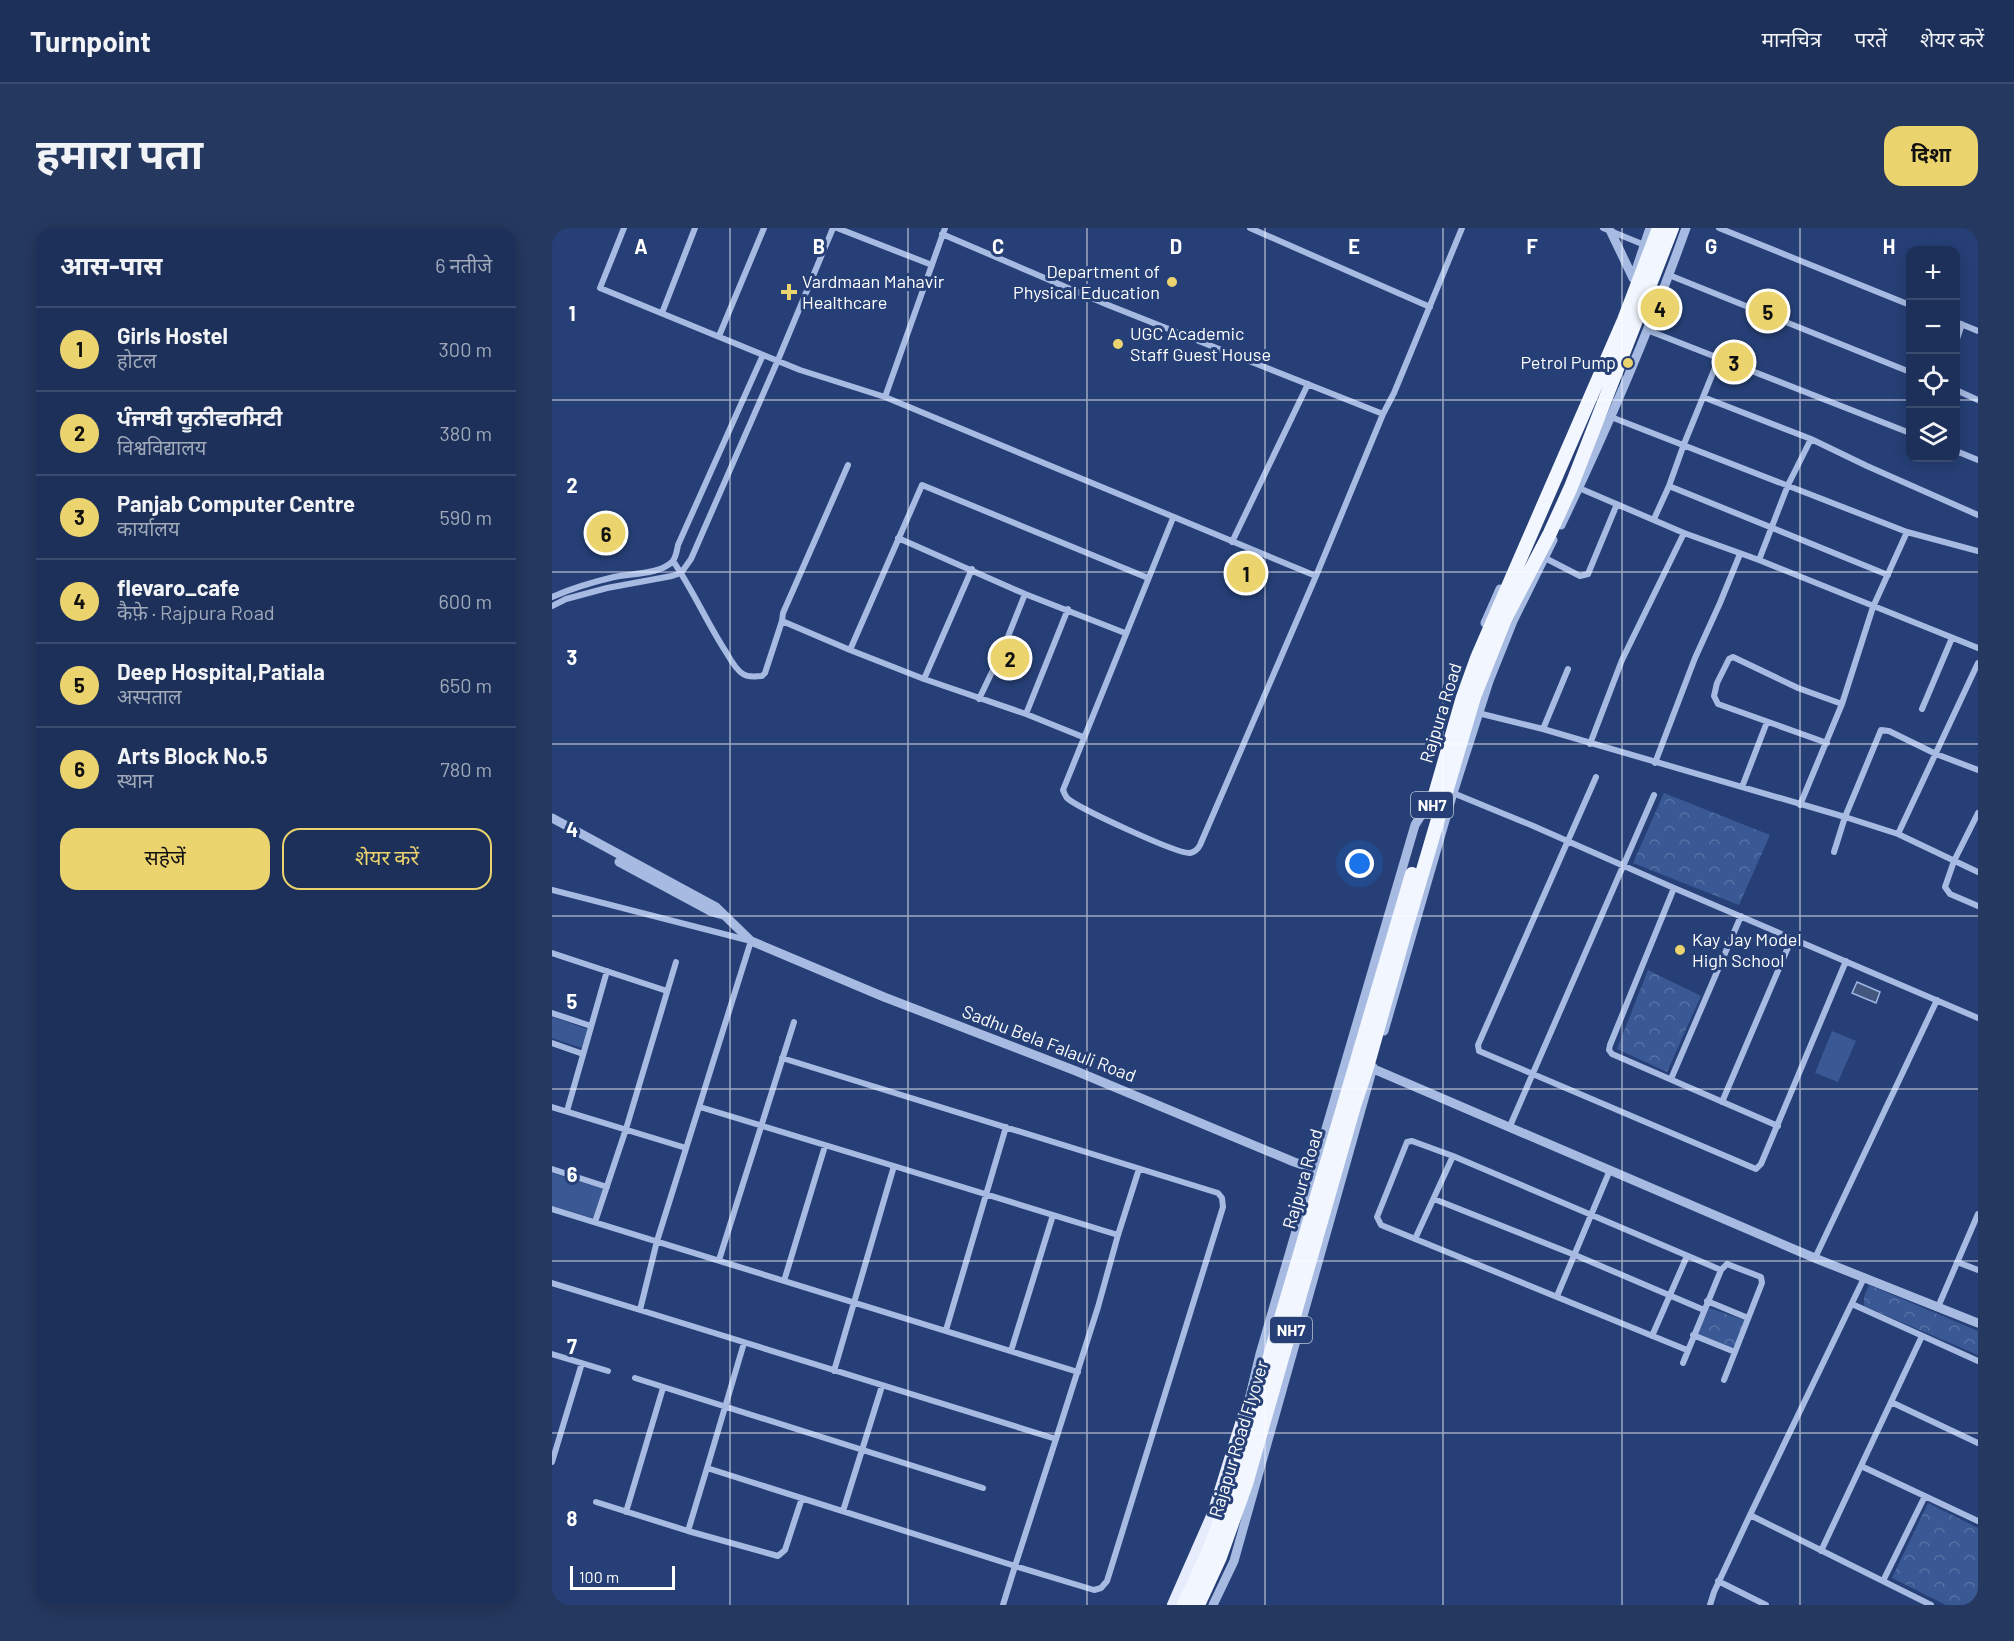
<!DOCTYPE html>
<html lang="hi">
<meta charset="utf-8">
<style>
body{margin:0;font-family:Barlow,"Noto Sans Devanagari","Noto Sans Gurmukhi",sans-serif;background:#25385f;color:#f1f3f6}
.controls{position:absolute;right:18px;top:18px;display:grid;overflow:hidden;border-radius:12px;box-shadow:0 3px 15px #0003}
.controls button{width:54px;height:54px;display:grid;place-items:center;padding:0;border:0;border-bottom:2px solid #3a4b6f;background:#1c3059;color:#f1f3f6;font:30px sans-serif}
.scale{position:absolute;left:18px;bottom:15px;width:105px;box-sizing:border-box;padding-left:6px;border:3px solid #fff;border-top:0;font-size:16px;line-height:21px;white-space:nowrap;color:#fff;-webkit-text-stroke:4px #264077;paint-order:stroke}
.you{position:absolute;left:808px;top:636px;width:21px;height:21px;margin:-15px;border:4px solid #fff;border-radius:50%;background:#1a73e8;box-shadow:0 0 0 9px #1a73e833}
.badge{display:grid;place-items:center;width:39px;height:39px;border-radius:50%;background:#ebd46d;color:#111;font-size:20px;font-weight:700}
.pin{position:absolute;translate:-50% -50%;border:3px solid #fff;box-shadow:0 2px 6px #0006}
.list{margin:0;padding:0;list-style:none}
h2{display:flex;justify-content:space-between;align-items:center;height:78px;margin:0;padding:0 24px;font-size:26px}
h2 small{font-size:20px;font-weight:400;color:#a0a9ba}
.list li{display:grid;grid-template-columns:39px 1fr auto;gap:18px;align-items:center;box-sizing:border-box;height:84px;padding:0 24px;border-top:2px solid #3a4b6f}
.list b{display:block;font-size:22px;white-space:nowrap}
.list p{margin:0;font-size:20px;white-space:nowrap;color:#a0a9ba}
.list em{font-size:20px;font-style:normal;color:#a0a9ba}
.actions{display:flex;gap:12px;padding:18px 24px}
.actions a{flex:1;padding:14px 0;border:2px solid #ebd46d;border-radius:18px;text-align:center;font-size:21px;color:#ebd46d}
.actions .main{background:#ebd46d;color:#111}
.icon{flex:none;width:33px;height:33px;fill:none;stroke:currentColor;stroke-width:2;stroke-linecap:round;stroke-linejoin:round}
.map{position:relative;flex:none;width:1426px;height:1377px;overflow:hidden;border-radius:18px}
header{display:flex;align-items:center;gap:36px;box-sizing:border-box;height:84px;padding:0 30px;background:#1c3059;border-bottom:2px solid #3a4b6f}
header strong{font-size:28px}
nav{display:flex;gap:33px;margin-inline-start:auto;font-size:21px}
.intro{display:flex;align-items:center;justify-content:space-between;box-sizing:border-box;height:144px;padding:0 36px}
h1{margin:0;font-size:42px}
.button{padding:15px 27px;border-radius:18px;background:#ebd46d;color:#111;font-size:21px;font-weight:700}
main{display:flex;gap:36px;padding:0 36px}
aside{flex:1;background:#1c3059;border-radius:18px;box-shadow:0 3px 15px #0003}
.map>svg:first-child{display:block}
.green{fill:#395894}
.forest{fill:url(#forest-crowns)}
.water{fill:url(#water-ripples);stroke:#9cb5e3;stroke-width:1.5}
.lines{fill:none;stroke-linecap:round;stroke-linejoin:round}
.minor{stroke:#a7bbe2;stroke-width:6}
.tertiary{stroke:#a7bbe2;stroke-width:9}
.primary{stroke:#e6ecfc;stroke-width:12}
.trunk{stroke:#f2f6fe;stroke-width:14}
.grid{fill:none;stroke:#fff;stroke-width:1.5;stroke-opacity:0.55}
.poi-dot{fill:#ebd46d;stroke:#264077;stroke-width:2}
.labels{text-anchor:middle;stroke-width:6;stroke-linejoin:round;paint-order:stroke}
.shield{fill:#264077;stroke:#bec6d6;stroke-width:1.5}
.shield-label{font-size:16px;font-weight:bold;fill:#fff}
.poi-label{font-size:18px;fill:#fff;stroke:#264077;text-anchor:start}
.street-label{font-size:18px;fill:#fff;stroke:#264077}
.grid-label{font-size:20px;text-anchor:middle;font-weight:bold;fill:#fff;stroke:#264077;stroke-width:6;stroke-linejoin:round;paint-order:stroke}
</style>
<header>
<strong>Turnpoint</strong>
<nav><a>मानचित्र</a><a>परतें</a><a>शेयर करें</a></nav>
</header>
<div class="intro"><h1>हमारा पता</h1><a class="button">दिशा</a></div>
<main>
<aside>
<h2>आस-पास<small>6 नतीजे</small></h2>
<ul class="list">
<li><span class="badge">1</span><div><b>Girls Hostel</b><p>होटल</p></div><em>300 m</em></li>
<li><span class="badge">2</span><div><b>ਪੰਜਾਬੀ ਯੂਨੀਵਰਸਿਟੀ</b><p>विश्वविद्यालय</p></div><em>380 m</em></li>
<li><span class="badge">3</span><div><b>Panjab Computer Centre</b><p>कार्यालय</p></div><em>590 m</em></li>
<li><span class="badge">4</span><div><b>flevaro_cafe</b><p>कैफ़े · Rajpura Road</p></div><em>600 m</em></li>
<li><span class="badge">5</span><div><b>Deep Hospital,Patiala</b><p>अस्पताल</p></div><em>650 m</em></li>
<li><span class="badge">6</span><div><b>Arts Block No.5</b><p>स्थान</p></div><em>780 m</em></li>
</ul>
<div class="actions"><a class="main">सहेजें</a><a>शेयर करें</a></div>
</aside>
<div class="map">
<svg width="1426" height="1377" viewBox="0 0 1426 1377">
<defs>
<pattern id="forest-crowns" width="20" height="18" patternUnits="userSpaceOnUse" patternTransform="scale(1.5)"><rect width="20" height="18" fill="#395894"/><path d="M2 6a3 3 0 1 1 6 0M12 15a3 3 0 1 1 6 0" fill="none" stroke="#5771a4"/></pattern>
<pattern id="water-ripples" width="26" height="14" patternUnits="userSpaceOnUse" patternTransform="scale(1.5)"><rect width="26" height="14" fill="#42567e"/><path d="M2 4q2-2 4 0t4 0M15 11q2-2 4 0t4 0" fill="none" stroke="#5e6f91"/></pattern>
</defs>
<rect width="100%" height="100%" fill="#264077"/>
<path class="green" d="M 0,789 L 35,801 L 30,820 L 0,810 Z
M 1280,803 L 1304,813 L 1286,854 L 1263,845 Z
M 0,945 L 51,961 L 41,990 L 0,978 Z"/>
<path class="forest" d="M 1112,565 L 1218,607 L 1187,677 L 1081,635 Z
M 1096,742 L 1149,768 L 1115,844 L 1065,821 Z
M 1317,1057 L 1426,1103 L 1426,1127 L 1312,1078 L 1312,1069 Z
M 1157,1080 L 1192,1092 L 1183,1118 L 1179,1119 L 1146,1106 Z
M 1376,1275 L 1426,1300 L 1426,1377 L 1394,1377 L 1340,1350 Z"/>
<path class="water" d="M 1305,754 L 1328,764 L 1324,775 L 1300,765 Z"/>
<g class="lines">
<path class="minor" d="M 72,0 L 48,60 L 248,142 L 333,169
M 285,0 L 380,37
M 393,0 L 333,169 L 764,348 L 831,186
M 698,0 L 878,79
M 1051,0 L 1095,18
M 1167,0 L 1358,77
M 390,6 L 556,77 L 831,186 L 842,165 L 910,0
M 1117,47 L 1358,144
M 110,85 L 143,0
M 1404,94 L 1426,103
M 1095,102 L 1358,205
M 167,108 L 212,0
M 1404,114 L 1410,96
M 1404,162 L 1426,172
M 1151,169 L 1259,211 L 1315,238 L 1426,287
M 1059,189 L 1355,304 L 1426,323
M 1404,223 L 1426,232
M 1117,258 L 1336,347
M 1027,260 L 1132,305 L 1207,332 L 1426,420
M 621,290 L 511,562 C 512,565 513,567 515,570 C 526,580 625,626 638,625 C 643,624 646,621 648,617 L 764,348
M 1102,291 L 1117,258 L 1132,216 L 1167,130
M 346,310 L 473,366 L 573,405
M 680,314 L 756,156
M 993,330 L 1028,348 L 1036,346 L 1065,276
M 1207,332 L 1236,257 L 1259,211
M 121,333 C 141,362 155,395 174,424 C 178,431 184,442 191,446 C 197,450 204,448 210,448 L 213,445 L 230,393 L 298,422
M 0,369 C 20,360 41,354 62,349 C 79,345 106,347 120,334 C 124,330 125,322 126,317 L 211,127
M 0,378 L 14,371 L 55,360 L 120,348 L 129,345 L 139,331 L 226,132 L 281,0
M 230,393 L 231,385 L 296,237
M 372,451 L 420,341
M 427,471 L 451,421 L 473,366
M 1370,481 L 1400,410
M 926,485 L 991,501 L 1293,589 L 1346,606 L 1426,644
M 474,486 L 516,381
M 991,501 L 1016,441
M 531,509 L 474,486 L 372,451 L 298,422 L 370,257 L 596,350
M 1275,515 L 1166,476 L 1162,468 L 1165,455 L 1177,431 L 1181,429 L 1246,460 L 1290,476
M 1038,516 L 1070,432 L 1132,305
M 1103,535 L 1143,430 L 1168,375 L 1188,326
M 1044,549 L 926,817 L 927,823 L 1204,941 L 1209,936 L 1294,733
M 1190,559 L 1215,494
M 901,565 L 979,597 L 1122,660 L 1426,790
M 1248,577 L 1290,476 L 1321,379 L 1355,304
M 1426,585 L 1402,633 L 1393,659 L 1398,666 L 1426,678
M 1346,606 L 1426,435
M 1282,624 L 1293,589 L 1329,502 L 1337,503 L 1384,526 L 1426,542
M 1122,660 L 1058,817 L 1057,822 L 1060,826 L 1226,898
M 0,662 L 199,713 L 105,1013 L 88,1082 L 0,1055
M 0,725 L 115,763
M 0,785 L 39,798
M 0,815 L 31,826
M 230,830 L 666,965 L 670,970 L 671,979 L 555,1353 L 549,1360 L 542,1362 L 463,1338 L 451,1377
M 1119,851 L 1189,688
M 1170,874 L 1240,710
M 0,879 L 134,920
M 148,879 L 342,938 L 282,1143
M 15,883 L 55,743
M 958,898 L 1102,567
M 342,938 L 566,1007 L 546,1079 L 504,1211
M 0,941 L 55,959
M 882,971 L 1023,1027 L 1152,1082
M 0,981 L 526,1144
M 43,994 L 74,901 L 124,734
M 566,1007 L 587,941
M 863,1011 L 901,928
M 1263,1030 L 1385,772
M 167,1032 L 242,794
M 1405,1034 L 1426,1042
M 1312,1050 L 1198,1287 L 1379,1377
M 232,1053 L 273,918
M 1005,1068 L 1058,942
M 1155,1073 L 1196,1090
M 1300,1076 L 1426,1133
M 1386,1079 L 1426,986
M 88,1082 L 504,1211 L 463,1338 L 155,1240 L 192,1115
M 394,1102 L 454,899
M 1141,1107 L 1183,1124
M 1100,1108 L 1135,1028
M 1135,1122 L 829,997 L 825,989 L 855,914 L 860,913 L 901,928 L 1169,1042 L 1175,1036 L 1209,1049 L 1210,1055 L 1172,1152
M 459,1123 L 501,987
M 0,1126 L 56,1143
M 1131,1135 L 1169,1042
M 83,1150 L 431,1260
M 1339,1174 L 1426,1215
M 0,1234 L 30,1135
M 1309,1238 L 1426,1293
M 44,1274 L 136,1303 L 226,1328 L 233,1322 L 250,1270
M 291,1283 L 330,1158
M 74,1284 L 111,1160
M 136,1303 L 155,1240
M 1269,1323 L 1370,1108
M 1166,1353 L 1214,1377
M 1331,1353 L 1373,1268
M 1158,1377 L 1162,1364 L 1198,1287"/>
<path class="tertiary" d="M 1059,4 L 1081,50
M 1083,45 L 1098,0
M 1009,297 C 1055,201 1098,101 1134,0
M 933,395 L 948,361
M 0,590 L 164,679 L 199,713 L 332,769 L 524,843 L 742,934 L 775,945
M 67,634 L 160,684 L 171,687
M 832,803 L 901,565 L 937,453 L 961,393 L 1001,312
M 817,839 L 1265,1031 L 1426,1095
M 695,1180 L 708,1126 L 863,597 L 873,581 L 881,574
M 661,1377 L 682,1333 L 821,839"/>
<path class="primary" d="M 621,1377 L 661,1286 L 692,1186 L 695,1180 L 706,1172"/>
<path class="trunk" d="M 882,570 L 911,469 L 925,430 L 1072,92 L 1107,0
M 632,1377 L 658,1320 L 684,1251 L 722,1114 L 860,646
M 646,1377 L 668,1329 L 694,1256 L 802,878 L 815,839 L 854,700 L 922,469 L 953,391 L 998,305 L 1019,259 L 1120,0"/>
</g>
<path class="grid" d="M 178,0 L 178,1377M 356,0 L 356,1377M 535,0 L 535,1377M 713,0 L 713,1377M 891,0 L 891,1377M 1070,0 L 1070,1377M 1248,0 L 1248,1377M 0,172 L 1358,172M 1404,172 L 1426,172M 0,344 L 1426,344M 0,516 L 1426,516M 0,688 L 1426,688M 0,861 L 1426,861M 0,1033 L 1426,1033M 0,1205 L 1426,1205"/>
<g class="poi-dot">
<circle cx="620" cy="54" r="6"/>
<path d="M234 55h6v6h6v6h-6v6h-6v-6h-6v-6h6z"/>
<circle cx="566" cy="116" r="6"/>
<circle cx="1076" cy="135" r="6"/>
<circle cx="1128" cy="722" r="6"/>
</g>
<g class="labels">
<g class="shield">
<rect x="859" y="564" width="42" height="26" rx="4.5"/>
<rect x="718" y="1089" width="42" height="26" rx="4.5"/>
</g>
<g class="shield-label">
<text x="880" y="583">NH7</text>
<text x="739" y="1108">NH7</text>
</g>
<g class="poi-label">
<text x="608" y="50" text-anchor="end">Department of<tspan x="608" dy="21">Physical Education</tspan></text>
<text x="250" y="60">Vardmaan Mahavir<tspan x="250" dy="21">Healthcare</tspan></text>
<text x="578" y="112">UGC Academic<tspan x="578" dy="21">Staff Guest House</tspan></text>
<text x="1064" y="141" text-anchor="end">Petrol Pump</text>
<text x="1140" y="718">Kay Jay Model<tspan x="1140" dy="21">High School</tspan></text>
</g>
<g class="street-label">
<text transform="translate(889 485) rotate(-73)" y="6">Rajpura Road</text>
<text transform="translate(497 816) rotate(21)" y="6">Sadhu Bela Falauli Road</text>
<text transform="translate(751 951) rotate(-74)" y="6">Rajpura Road</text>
<text transform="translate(687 1211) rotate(-73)" y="6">Rajapur Road Flyover</text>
</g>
</g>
<g class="grid-label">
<text x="89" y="26">A</text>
<text x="267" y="26">B</text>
<text x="446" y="26">C</text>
<text x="624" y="26">D</text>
<text x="802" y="26">E</text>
<text x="980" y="26">F</text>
<text x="1159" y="26">G</text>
<text x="1337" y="26">H</text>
<text x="20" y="93">1</text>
<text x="20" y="265">2</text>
<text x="20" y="437">3</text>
<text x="20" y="609">4</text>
<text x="20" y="781">5</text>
<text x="20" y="954">6</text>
<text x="20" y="1126">7</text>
<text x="20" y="1298">8</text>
</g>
</svg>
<div class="controls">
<button>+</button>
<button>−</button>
<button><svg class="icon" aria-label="locate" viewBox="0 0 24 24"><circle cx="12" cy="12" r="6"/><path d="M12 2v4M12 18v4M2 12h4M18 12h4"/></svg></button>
<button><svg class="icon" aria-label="layers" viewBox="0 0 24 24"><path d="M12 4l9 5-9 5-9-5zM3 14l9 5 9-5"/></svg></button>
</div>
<div class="scale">100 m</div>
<div class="you"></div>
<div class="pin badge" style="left:694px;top:345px">1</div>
<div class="pin badge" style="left:458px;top:430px">2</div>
<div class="pin badge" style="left:1182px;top:134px">3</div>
<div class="pin badge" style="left:1108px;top:80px">4</div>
<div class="pin badge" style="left:1216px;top:83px">5</div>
<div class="pin badge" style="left:54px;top:305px">6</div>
</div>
</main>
